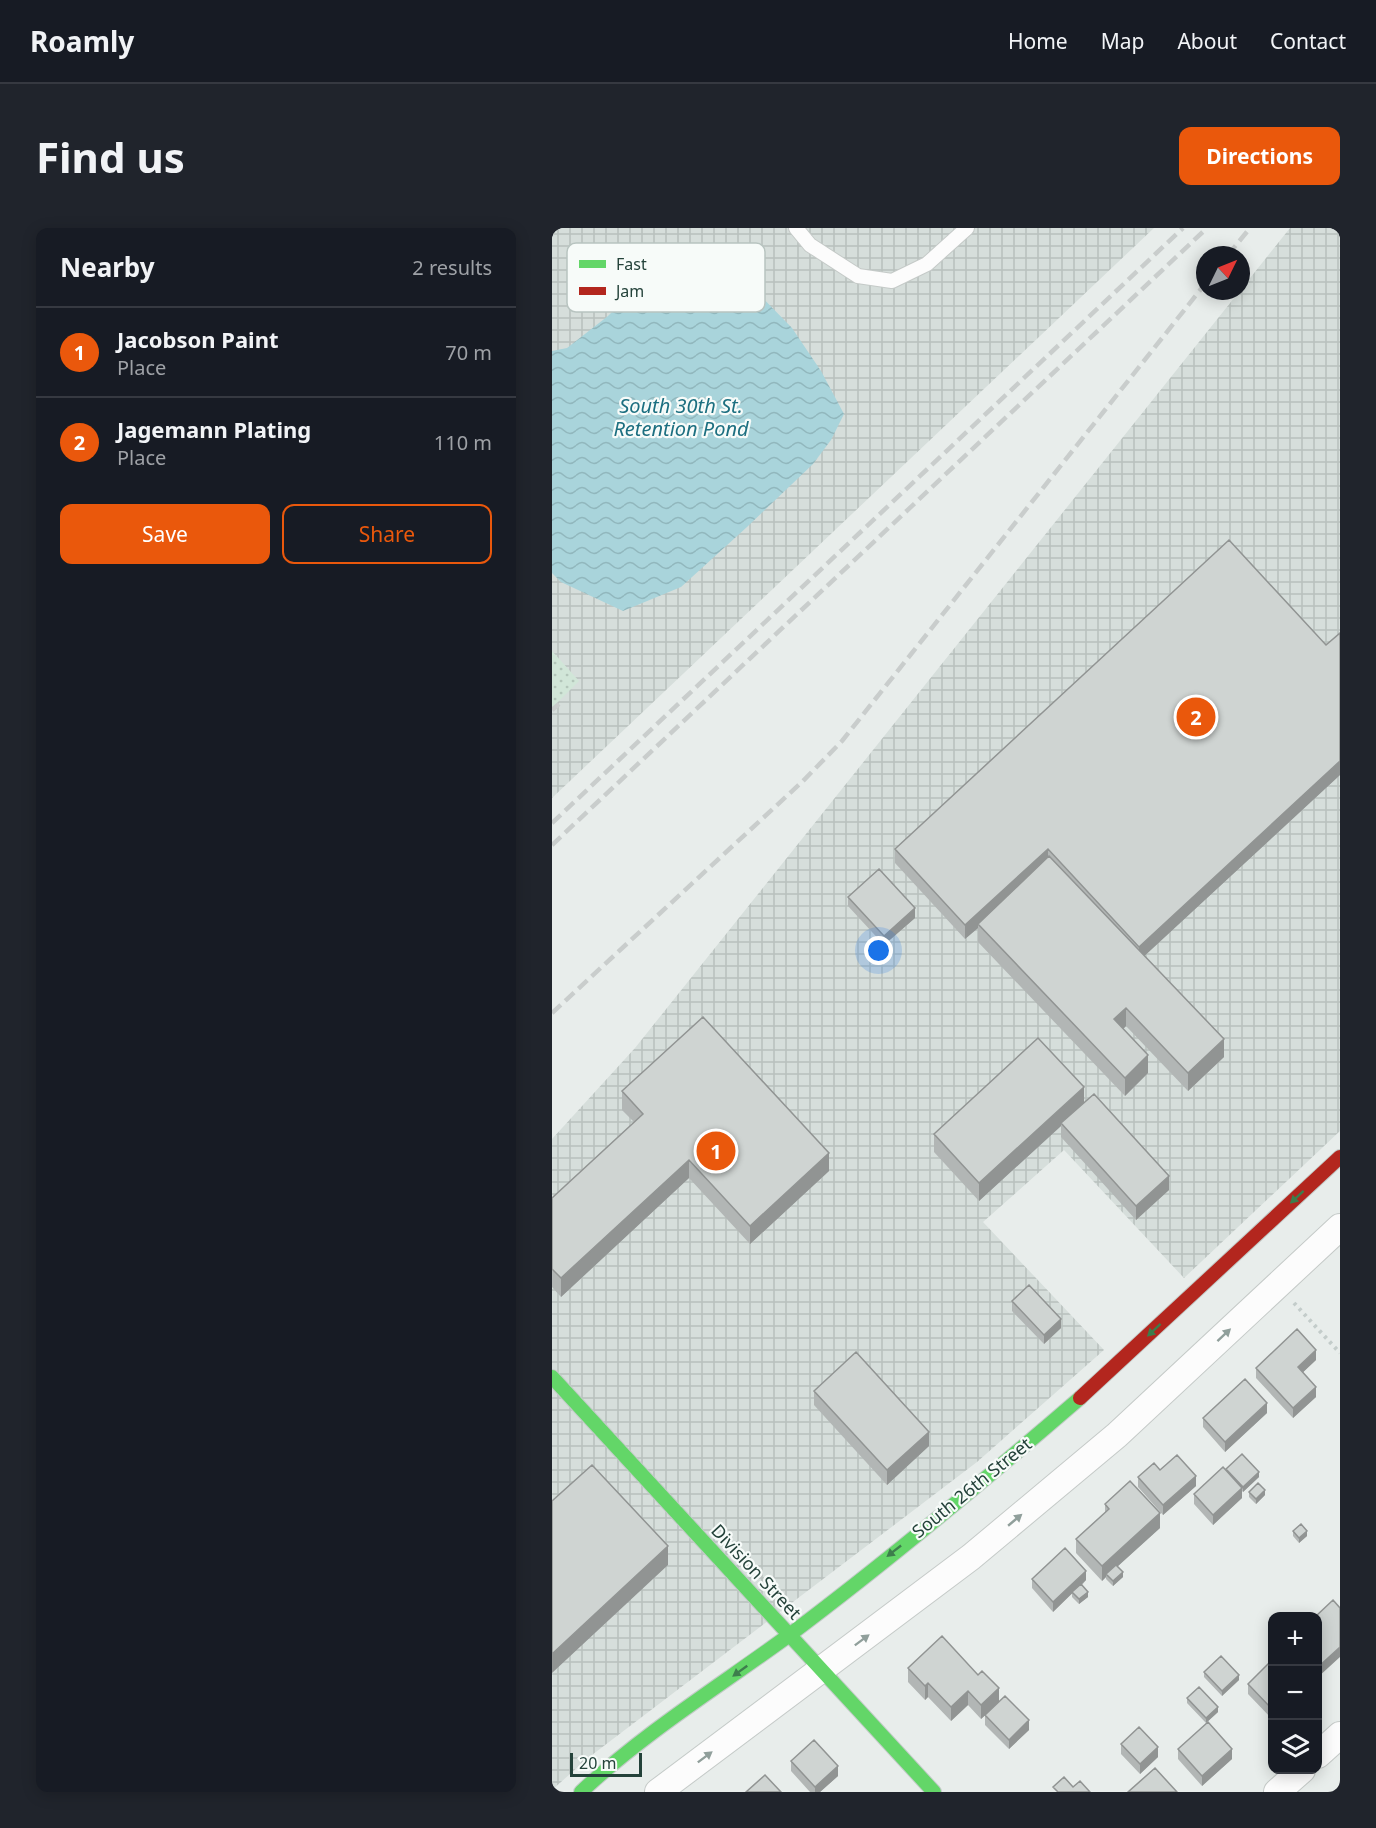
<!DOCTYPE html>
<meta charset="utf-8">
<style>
body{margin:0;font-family:"Noto Sans",sans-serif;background:#20242c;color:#f1f3f6}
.controls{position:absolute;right:18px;bottom:18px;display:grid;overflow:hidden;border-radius:12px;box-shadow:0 3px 15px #0003}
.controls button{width:54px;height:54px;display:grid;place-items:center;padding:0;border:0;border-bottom:2px solid #363941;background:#171b24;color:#f1f3f6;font:30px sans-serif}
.compass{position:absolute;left:644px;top:18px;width:54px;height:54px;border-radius:50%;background:#171b24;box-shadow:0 3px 15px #0003;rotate:47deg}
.scale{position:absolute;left:18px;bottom:15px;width:72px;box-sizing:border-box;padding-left:6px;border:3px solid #24423a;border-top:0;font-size:16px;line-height:21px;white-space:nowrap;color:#24423a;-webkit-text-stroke:4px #f7fbf9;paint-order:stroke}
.you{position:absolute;left:327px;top:723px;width:21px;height:21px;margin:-15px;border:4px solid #fff;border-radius:50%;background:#1a73e8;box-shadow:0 0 0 9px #1a73e833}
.badge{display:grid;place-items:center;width:39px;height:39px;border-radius:50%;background:#ea580c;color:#fff;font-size:20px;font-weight:700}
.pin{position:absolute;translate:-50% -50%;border:3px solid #fff;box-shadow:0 2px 6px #0006}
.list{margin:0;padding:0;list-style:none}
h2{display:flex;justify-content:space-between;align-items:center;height:78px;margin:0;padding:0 24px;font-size:26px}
h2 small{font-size:20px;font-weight:400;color:#9ea1a6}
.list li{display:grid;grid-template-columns:39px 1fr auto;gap:18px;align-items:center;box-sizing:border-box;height:90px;padding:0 24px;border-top:2px solid #363941}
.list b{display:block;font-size:22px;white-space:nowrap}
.list p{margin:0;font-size:20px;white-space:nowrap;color:#9ea1a6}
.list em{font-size:20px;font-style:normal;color:#9ea1a6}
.actions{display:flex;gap:12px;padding:18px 24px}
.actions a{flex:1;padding:14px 0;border:2px solid #ea580c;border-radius:12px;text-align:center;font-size:21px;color:#ea580c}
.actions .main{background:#ea580c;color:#fff}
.icon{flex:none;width:33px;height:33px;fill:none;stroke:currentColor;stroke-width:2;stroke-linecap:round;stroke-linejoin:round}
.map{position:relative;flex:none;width:788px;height:1564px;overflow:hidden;border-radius:12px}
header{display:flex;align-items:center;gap:36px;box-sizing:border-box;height:84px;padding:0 30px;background:#171b24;border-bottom:2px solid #363941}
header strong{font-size:28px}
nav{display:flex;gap:33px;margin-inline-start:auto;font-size:21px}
.intro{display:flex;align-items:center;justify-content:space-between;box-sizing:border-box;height:144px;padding:0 36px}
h1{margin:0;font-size:42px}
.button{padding:15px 27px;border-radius:12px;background:#ea580c;color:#fff;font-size:21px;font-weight:700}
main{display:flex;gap:36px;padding:0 36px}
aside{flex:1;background:#171b24;border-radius:12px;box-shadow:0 3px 15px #0003}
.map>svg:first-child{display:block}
.industrial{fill:url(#industrial-grid)}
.grass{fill:url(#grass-dots)}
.water{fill:url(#water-waves)}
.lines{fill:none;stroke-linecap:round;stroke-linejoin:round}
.lane-casing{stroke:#c5cac8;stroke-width:16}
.street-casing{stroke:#c5cac8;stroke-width:28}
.fast-casing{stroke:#c3cbc8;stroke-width:16}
.jam-casing{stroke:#c3cbc8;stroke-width:16}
.path{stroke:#c3ccca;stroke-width:4;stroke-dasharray:3 4.5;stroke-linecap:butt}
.lane{stroke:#fcfcfc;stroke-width:14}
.street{stroke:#fcfcfc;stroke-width:26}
.fast{stroke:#63d668;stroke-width:14}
.jam{stroke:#b3261e;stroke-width:14}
.rail{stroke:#c9cdcc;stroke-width:4.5;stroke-dasharray:12 6;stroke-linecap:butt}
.wall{fill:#b2b6b5}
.shaded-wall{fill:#919493}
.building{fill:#cfd4d2;stroke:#919493;stroke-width:1.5}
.oneway{fill:#3d7d4c}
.oneway2{fill:#909f9b}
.labels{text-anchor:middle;stroke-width:4.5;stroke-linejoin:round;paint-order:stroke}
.street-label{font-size:18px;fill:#24423a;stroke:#f7fbf9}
.water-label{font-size:20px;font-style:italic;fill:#1c6f80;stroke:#f7fbf9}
.key{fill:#f7fbf9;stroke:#b8c4c0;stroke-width:1.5}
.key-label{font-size:16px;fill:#24423a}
</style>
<header>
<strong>Roamly</strong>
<nav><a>Home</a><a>Map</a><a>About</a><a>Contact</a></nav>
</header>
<div class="intro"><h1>Find us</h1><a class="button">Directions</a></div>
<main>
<aside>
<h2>Nearby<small>2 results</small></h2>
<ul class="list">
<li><span class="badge">1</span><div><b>Jacobson Paint</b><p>Place</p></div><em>70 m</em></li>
<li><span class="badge">2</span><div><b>Jagemann Plating</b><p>Place</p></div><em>110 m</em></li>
</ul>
<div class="actions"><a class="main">Save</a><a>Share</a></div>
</aside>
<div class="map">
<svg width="788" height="1564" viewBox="0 0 788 1564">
<defs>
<pattern id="industrial-grid" width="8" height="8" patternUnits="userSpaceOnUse" patternTransform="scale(1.5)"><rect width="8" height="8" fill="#d6dedb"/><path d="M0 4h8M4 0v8" fill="none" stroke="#b8c0bd"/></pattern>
<pattern id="grass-dots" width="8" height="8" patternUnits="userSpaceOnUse" patternTransform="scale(1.5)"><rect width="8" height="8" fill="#d1e6d8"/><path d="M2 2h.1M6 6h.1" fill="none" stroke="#b3c6ba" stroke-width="1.8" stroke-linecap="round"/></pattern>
<pattern id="water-waves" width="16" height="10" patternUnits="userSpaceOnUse" patternTransform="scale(1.5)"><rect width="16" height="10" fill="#a9d4db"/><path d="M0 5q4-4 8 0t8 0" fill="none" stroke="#91b7bd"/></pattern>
</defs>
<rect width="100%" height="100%" fill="#e8edeb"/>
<path class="industrial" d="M 0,0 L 602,0 L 0,570 Z
M 738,0 L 788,0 L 788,903 L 632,1050 L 512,922 L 431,994 L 552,1122 L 425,1234 L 36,1530 L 0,1562 L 0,911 L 83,820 Z"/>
<path class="grass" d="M 0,423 L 27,453 L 0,480 Z"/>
<path class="water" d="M 135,33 L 162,35 L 204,63 L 240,100 L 269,143 L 292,186 L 279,212 L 261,236 L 195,299 L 129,359 L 71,383 L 9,354 L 0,345 L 0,123 L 15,120 L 56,88 L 101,43 Z"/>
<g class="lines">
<g class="lane-casing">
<path id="lane" d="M 244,0 L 258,17 L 306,48 L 340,53 L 375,36 L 415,0"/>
</g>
<g class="street-casing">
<path id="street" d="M 766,1527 L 788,1507
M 106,1564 L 419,1329 L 565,1207 L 788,999
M 725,1564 L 750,1542"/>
</g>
<g class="fast-casing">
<path id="fast" d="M 0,1149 L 382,1564
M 29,1564 C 92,1505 166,1459 236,1408 C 336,1333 433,1252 528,1170"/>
</g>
<g class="jam-casing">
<path id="jam" d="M 528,1170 L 788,929"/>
</g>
<path class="path" d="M 742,1075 L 788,1125"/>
<use href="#lane" class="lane"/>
<use href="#street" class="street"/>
<use href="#fast" class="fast"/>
<use href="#jam" class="jam"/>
<path class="rail" d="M 676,27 L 698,0
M 0,482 L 7,476
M 0,595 L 631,0
M 0,617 L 655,0
M 0,785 L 251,553 L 290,513 L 653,56"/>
</g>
<path class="wall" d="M 788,547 L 592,728 L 672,829 L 636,863 L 574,798 L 571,801 L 596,845 L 573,868 L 426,714 L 426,700 L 413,711 L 343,635 L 343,621 Z
M 296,669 L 363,690 L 332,717 L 296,678 Z
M 70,863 L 277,943 L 198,1016 L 137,950 L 9,1069 L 0,1059 L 0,970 L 82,894 L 70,882 Z
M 532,875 L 617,962 L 584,992 L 509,909 L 509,898 L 427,973 L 382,924 L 382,906 Z
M 460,1073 L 509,1100 L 492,1116 L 460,1083 Z
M 764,1132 L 750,1145 L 764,1169 L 741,1190 L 704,1150 L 704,1140 Z
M 262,1163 L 377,1218 L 335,1257 L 262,1177 Z
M 715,1185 L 673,1224 L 651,1199 L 651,1190 Z
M 608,1242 L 644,1258 L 611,1287 L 586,1259 L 586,1249 Z
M 674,1242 L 707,1249 L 691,1264 L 690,1263 L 690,1270 L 661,1297 L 642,1276 L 642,1266 Z
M 697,1264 L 713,1267 L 704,1276 L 697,1269 Z
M 553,1276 L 608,1300 L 565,1339 L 571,1349 L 561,1358 L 554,1351 L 554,1349 L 550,1353 L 524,1325 L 524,1311 L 553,1285 Z
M 741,1303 L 755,1308 L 747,1315 L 741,1308 Z
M 480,1351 L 534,1352 L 530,1357 L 536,1369 L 527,1376 L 520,1369 L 520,1365 L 501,1384 L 480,1360 Z
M 720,1432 L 720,1491 L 696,1466 L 696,1456 Z
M 356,1440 L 447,1474 L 477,1502 L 457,1521 L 433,1497 L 433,1487 L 429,1491 L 416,1477 L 399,1493 L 376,1469 L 373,1472 L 356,1454 Z
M 652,1444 L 687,1452 L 670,1468 L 652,1449 Z
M 635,1470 L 666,1484 L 654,1495 L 635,1475 Z
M 569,1516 L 606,1529 L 588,1546 L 569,1526 Z
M 626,1521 L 680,1531 L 650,1558 L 626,1531 Z
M 239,1533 L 286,1548 L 268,1564 L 258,1564 L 239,1543 Z"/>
<path class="shaded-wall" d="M 788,533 L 788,547 L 587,733 L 587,719 Z
M 496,621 L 496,635 L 426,696 L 426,700 L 413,711 L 413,697 Z
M 363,680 L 363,690 L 332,717 L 332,708 Z
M 574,780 L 574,798 L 562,810 L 562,791 Z
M 672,811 L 672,829 L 636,863 L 636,845 Z
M 596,827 L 596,845 L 573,868 L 573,850 Z
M 532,859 L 532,877 L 509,895 L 509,898 L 427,973 L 427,955 Z
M 277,925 L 277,943 L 198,1016 L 198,998 Z
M 137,932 L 137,950 L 9,1069 L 9,1050 Z
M 617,948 L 617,962 L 584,992 L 584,978 Z
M 509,1091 L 509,1100 L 492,1116 L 492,1107 Z
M 764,1122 L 764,1132 L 746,1149 L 746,1139 Z
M 764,1159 L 764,1169 L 741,1190 L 741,1180 Z
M 715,1175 L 715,1185 L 673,1224 L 673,1214 Z
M 377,1204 L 377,1218 L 335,1257 L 335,1242 Z
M 707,1244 L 707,1249 L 691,1264 L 691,1259 Z
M 644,1248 L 644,1258 L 611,1287 L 611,1277 Z
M 690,1260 L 690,1270 L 661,1297 L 661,1287 Z
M 713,1262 L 713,1267 L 704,1276 L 704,1271 Z
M 608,1285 L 608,1300 L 556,1347 L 554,1346 L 554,1349 L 550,1353 L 550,1338 Z
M 755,1303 L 755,1308 L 747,1315 L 747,1310 Z
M 116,1318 L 116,1337 L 0,1445 L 0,1426 Z
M 534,1343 L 534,1352 L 501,1384 L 501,1374 Z
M 571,1344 L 571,1349 L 561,1358 L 561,1353 Z
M 536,1364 L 536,1369 L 527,1376 L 527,1371 Z
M 788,1419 L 788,1429 L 765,1450 L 765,1440 Z
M 687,1447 L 687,1452 L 670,1468 L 670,1463 Z
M 376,1455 L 376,1469 L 373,1472 L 373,1458 Z
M 447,1460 L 447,1475 L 429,1491 L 429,1477 Z
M 416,1463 L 416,1477 L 399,1493 L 399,1479 Z
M 666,1479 L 666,1484 L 654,1495 L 654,1490 Z
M 477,1492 L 477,1502 L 457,1521 L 457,1512 Z
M 606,1519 L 606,1529 L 588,1546 L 588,1536 Z
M 680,1521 L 680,1531 L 650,1558 L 650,1548 Z
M 286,1538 L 286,1548 L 268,1564 L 263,1564 L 263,1559 Z"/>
<path class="building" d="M 677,312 L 774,417 L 788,405 L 788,533 L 587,719 L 496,621 L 413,697 L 343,621 Z
M 497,628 L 672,811 L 636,845 L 574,780 L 562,791 L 596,827 L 573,850 L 426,696 Z
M 327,641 L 363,680 L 332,708 L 296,669 Z
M 151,789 L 277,925 L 198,998 L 137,932 L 9,1050 L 0,1041 L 0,970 L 91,886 L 70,863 Z
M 486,810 L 532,859 L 427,955 L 382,906 Z
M 542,866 L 617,948 L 584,978 L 509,895 Z
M 477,1057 L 509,1091 L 492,1107 L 460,1073 Z
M 745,1101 L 764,1122 L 746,1139 L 764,1159 L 741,1180 L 704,1140 Z
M 304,1124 L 377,1204 L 335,1242 L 262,1163 Z
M 693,1151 L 715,1175 L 673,1214 L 651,1190 Z
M 690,1226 L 707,1244 L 691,1259 L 674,1241 Z
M 625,1227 L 644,1248 L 611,1277 L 586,1249 L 602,1235 L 608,1242 Z
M 40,1237 L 116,1318 L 0,1426 L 0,1273 Z
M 671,1239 L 690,1260 L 661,1287 L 642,1266 Z
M 578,1253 L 608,1285 L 550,1338 L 524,1311 L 557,1281 L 553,1276 Z
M 706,1255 L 713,1262 L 704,1271 L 697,1264 Z
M 749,1296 L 755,1303 L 747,1310 L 741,1303 Z
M 513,1320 L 534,1343 L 501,1374 L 480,1351 Z
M 564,1337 L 571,1344 L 561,1353 L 554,1346 Z
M 529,1356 L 536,1364 L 527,1371 L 520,1364 Z
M 781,1372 L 788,1380 L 788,1419 L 765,1440 L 765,1389 L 763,1389 Z
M 390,1408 L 426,1447 L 430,1443 L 447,1460 L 429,1477 L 416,1463 L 399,1479 L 376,1455 L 373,1458 L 356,1440 Z
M 669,1428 L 687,1447 L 670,1463 L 652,1444 Z
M 720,1432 L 720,1481 L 696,1456 Z
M 647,1459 L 666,1479 L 654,1490 L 635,1470 Z
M 453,1468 L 477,1492 L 457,1512 L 433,1487 Z
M 656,1494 L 680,1521 L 650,1548 L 626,1521 Z
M 587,1499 L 606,1519 L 588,1536 L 569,1516 Z
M 262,1512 L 286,1538 L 263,1559 L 239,1533 Z
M 603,1540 L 625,1564 L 576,1564 Z
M 213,1547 L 229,1564 L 194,1564 Z
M 512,1549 L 521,1559 L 528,1553 L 538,1564 L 506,1564 L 501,1559 Z"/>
<defs><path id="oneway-solid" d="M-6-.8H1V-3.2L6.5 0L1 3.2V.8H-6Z" transform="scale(1.5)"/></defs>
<g class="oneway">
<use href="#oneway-solid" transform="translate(745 969) rotate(137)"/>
<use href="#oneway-solid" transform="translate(602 1102) rotate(137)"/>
<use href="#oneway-solid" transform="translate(342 1323) rotate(142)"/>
<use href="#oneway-solid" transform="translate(188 1443) rotate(144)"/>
</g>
<g class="oneway2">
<use href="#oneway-solid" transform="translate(672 1107) rotate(-43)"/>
<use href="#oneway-solid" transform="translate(463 1292) rotate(-40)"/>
<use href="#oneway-solid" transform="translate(310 1412) rotate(-37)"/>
<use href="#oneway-solid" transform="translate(153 1529) rotate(-37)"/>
</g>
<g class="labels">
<g class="street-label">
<text transform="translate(420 1260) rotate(-39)" y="6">South 26th Street</text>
<text transform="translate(204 1344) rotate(47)" y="6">Division Street</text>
</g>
<g class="water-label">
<text x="129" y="185">South 30th St.<tspan x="129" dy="23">Retention Pond</tspan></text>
</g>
</g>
<rect x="15" y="15" width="198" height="69" rx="9" class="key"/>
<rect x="27" y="32" width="27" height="8" fill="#63d668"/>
<rect x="27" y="59" width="27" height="8" fill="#b3261e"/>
<g class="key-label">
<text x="64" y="42">Fast</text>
<text x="64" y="69">Jam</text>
</g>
</svg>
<div class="controls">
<button>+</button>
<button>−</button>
<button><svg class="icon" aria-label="layers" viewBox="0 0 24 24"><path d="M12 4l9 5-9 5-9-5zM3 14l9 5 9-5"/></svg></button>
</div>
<svg class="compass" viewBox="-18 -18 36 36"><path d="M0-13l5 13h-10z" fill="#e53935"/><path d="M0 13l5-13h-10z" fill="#9ea1a6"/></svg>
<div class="scale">20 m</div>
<div class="you"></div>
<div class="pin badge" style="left:164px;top:923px">1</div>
<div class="pin badge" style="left:644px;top:489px">2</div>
</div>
</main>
